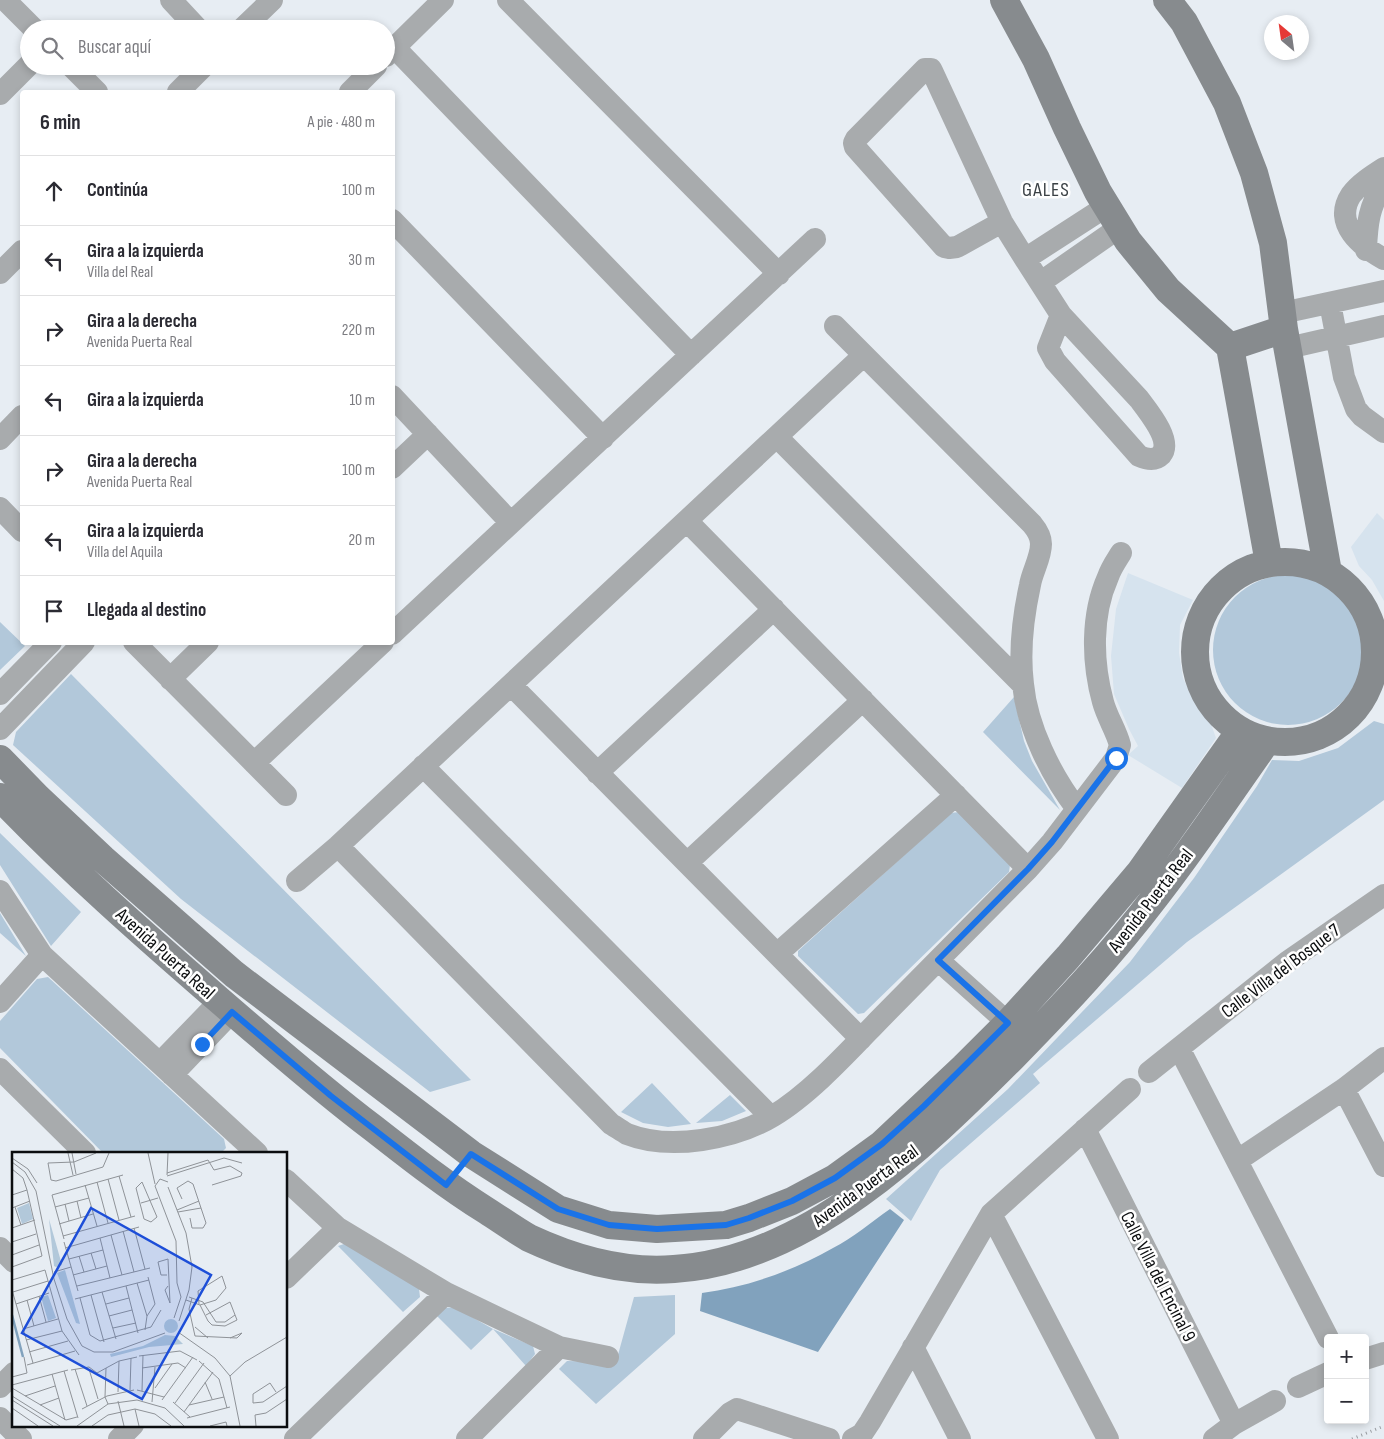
<!DOCTYPE html>
<html lang="es">
<meta charset="utf-8">
<style>
body{margin:0;font-family:"Sofia Sans Condensed",sans-serif;background:#f7f7f7;color:#2b2b33}
.controls{position:absolute;right:15px;bottom:15px;display:grid;overflow:hidden;border-radius:5px;box-shadow:0 2px 8px #0003}
.controls button{width:45px;height:45px;display:grid;place-items:center;padding:0;border:0;border-bottom:1px solid #e1e1e2;background:#fff;color:#2b2b33;font:25px sans-serif}
.compass{position:absolute;left:1264px;top:15px;width:45px;height:45px;border-radius:50%;background:#fff;box-shadow:0 2px 8px #0003;rotate:331deg}
.stop{position:absolute;width:15px;height:15px;margin:-11px;border:4px solid #1a73e8;border-radius:50%;background:#fff}
.stop.end{background:#1a73e8;border-color:#fff;box-shadow:0 1px 5px #0008}
.list{margin:0;padding:0;list-style:none}
h2{display:flex;justify-content:space-between;align-items:center;height:65px;margin:0;padding:0 20px;font-size:21px}
h2 small{font-size:16px;font-weight:400;color:#7c7c81}
.list li{display:grid;grid-template-columns:32px 1fr auto;gap:15px;align-items:center;box-sizing:border-box;height:70px;padding:0 20px;border-top:1px solid #e1e1e2}
.list b{display:block;font-size:19px;white-space:nowrap}
.list p{margin:0;font-size:16px;white-space:nowrap;color:#7c7c81}
.list em{font-size:16px;font-style:normal;color:#7c7c81}
.icon{flex:none;width:28px;height:28px;fill:none;stroke:currentColor;stroke-width:2;stroke-linecap:round;stroke-linejoin:round}
.map{position:relative;flex:none;width:1384px;height:1439px;overflow:hidden}
.search{position:absolute;background:#fff;box-shadow:0 2px 8px #0003;left:20px;top:20px;width:375px;height:55px;display:flex;align-items:center;gap:12px;box-sizing:border-box;padding:0 18px;border-radius:28px;color:#7c7c81;font-size:19px}
.panel{position:absolute;background:#fff;box-shadow:0 2px 8px #0003;left:20px;top:90px;width:375px;height:555px;border-radius:5px}
.map>svg:first-child{display:block}
.built{fill:#d6e3ee}
.green{fill:#b2c8da}
.water{fill:#81a2bd}
.lines{fill:none;stroke-linecap:round;stroke-linejoin:round}
.path{stroke:#989ca1;stroke-width:3;stroke-dasharray:1 4;stroke-linecap:butt}
.street{stroke:#a8abad;stroke-width:22}
.secondary{stroke:#878b8e;stroke-width:28}
.route{stroke:#1a73e8;stroke-width:6}
.labels{text-anchor:middle;stroke-width:5;stroke-linejoin:round;paint-order:stroke}
.street-label{font-size:19px;fill:#0b0d0f;stroke:#fff}
.neighbourhood-label{font-size:20px;letter-spacing:1px;fill:#3b4145;stroke:#fff}
.inset-river{fill:none;stroke:#81a2bd;stroke-width:2.5}
.inset-road{fill:none;stroke:#8f9398;stroke-width:1}
.view{fill:#1d4ed8;fill-opacity:0.15;stroke:#1d4ed8;stroke-width:2.5}
.inset-edge{fill:none;stroke:#0b0d0f;stroke-width:2.5}
</style>
<div class="map">
<svg width="1384" height="1439" viewBox="0 0 1384 1439">
<rect width="100%" height="100%" fill="#e7edf3"/>
<path class="built" d="M 1377,513 L 1384,520 L 1384,601 L 1372,580 L 1359,566 L 1351,547 Z
M 1128,573 L 1193,600 L 1180,625 L 1179,653 L 1183,678 L 1195,703 L 1211,724 L 1216,738 L 1182,788 L 1128,755 L 1138,746 L 1129,729 L 1114,694 L 1111,656 L 1116,609 Z"/>
<path class="green" d="M1213 650a75 75 0 1 1 150 0a75 75 0 1 1-150 0Z
M 0,622 L 25,646 L 0,670 Z
M 71,674 L 471,1080 L 430,1092 L 181,899 L 13,745 L 16,732 Z
M 1014,697 L 1024,741 L 1032,761 L 1060,810 L 983,732 Z
M 1374,721 L 1384,724 L 1384,800 L 1187,942 L 1033,1074 L 1040,1083 L 940,1170 L 911,1221 L 886,1199 L 1008,1089 L 1130,962 L 1194,878 L 1257,786 L 1272,760 L 1299,761 L 1338,748 Z
M 959,812 L 1010,865 L 1009,872 L 864,1013 L 858,1014 L 798,956 L 798,951 L 951,813 Z
M 0,833 L 81,912 L 51,946 L 0,865 Z
M 0,913 L 26,956 L 0,933 Z
M 48,977 L 224,1139 L 226,1148 L 221,1153 L 103,1153 L 0,1048 L 0,1021 L 37,979 Z
M 652,1083 L 691,1124 L 668,1127 L 643,1123 L 621,1112 Z
M 730,1095 L 746,1111 L 722,1121 L 696,1123 Z
M 347,1243 L 419,1289 L 420,1297 L 403,1312 L 338,1246 Z
M 675,1295 L 675,1334 L 596,1404 L 559,1369 L 567,1361 L 616,1362 L 634,1297 Z
M 454,1307 L 493,1329 L 533,1346 L 535,1354 L 526,1366 L 493,1329 L 471,1350 L 437,1316 L 445,1308 Z"/>
<path class="water" d="M 890,1209 L 904,1220 L 818,1352 L 700,1311 L 702,1293 C 748,1287 792,1271 833,1248 C 853,1238 871,1222 890,1209 Z"/>
<g class="lines">
<path class="path" d="M 1352,1439 L 1384,1426"/>
<path class="street" d="M 5,0 L 34,29
M 171,0 L 198,29
M 508,0 L 779,274
M 242,29 L 272,0
M 395,48 L 691,355
M 386,56 L 443,0
M 71,66 L 97,92
M 178,92 L 204,66
M 350,92 L 376,66
M 0,94 L 29,65
M 1384,168 C 1373,175 1359,184 1351,195 C 1332,224 1362,247 1384,259
M 392,220 L 603,438
M 1002,222 L 957,247 L 949,248 L 944,247 L 855,147 L 854,143 L 856,139 L 925,69 L 931,69 L 932,71 L 1002,222 L 1025,259 L 1061,315 L 1139,399 C 1148,411 1173,441 1161,455 C 1155,461 1146,459 1139,456 L 1055,361 L 1048,348 L 1061,315
M 1366,250 C 1367,223 1369,206 1384,183
M 1025,259 L 1107,206
M 0,273 L 22,251
M 1041,282 L 1120,227
M 1330,303 L 1344,377 L 1356,409 L 1362,416 L 1384,432
M 1282,313 L 1384,291
M 835,326 L 1032,524 C 1037,530 1041,536 1041,544 C 1041,558 1032,572 1030,585 C 1023,617 1019,652 1023,684 C 1027,727 1051,775 1077,809
M 1288,348 L 1384,326
M 392,396 L 511,523
M 777,437 L 1023,685
M 0,439 L 22,416
M 392,468 L 428,434
M 0,508 L 22,531
M 687,521 L 1028,869
M 392,634 L 815,239
M 134,642 L 286,795
M 170,679 L 208,642
M 511,685 L 861,1039
M 0,694 L 51,642
M 0,729 L 84,642
M 254,763 L 383,642
M 423,766 L 771,1117
M 597,773 L 774,609
M 338,846 L 611,1124 C 616,1127 622,1131 627,1134 C 670,1151 735,1139 773,1116 C 810,1094 849,1051 879,1020 C 929,970 978,919 1028,869 L 1052,842 L 1116,758 L 1120,745 C 1116,730 1107,717 1103,702 C 1092,662 1091,615 1108,577 C 1111,568 1116,561 1121,553
M 687,863 L 863,700
M 297,881 L 338,846 L 863,356
M 0,891 L 42,955 L 257,1153
M 777,954 L 956,795
M 938,960 L 1008,1023
M 0,1002 L 42,955
M 1179,1048 L 1328,1338
M 160,1063 L 220,1001
M 0,1069 L 85,1153
M 1149,1072 L 1287,962 L 1384,895
M 172,1075 L 232,1012
M 1344,1089 L 1384,1166
M 1085,1129 L 1234,1424
M 1238,1160 L 1344,1089 L 1384,1058
M 286,1180 L 338,1228 L 446,1293 L 559,1347 L 608,1357
M 991,1214 L 1108,1439
M 0,1248 L 14,1262
M 286,1278 L 338,1228
M 913,1347 L 960,1439
M 1365,1359 L 1384,1353
M 0,1387 L 14,1373
M 1298,1387 L 1328,1373
M 0,1418 L 21,1439
M 119,1439 L 133,1425
M 295,1439 L 446,1293
M 467,1439 L 559,1347
M 704,1439 L 730,1413 L 737,1409 L 829,1439
M 853,1439 L 862,1434 L 870,1422 L 991,1214 L 1130,1089
M 1214,1439 L 1234,1424 L 1275,1401"/>
<path class="secondary" d="M 1004,0 L 1036,59 L 1067,128 L 1098,192 L 1128,241 L 1168,290 L 1230,347 L 1269,563
M 1167,0 L 1184,22 L 1227,103 L 1254,173 L 1273,243 L 1284,329 L 1328,572
M 1230,347 L 1284,329
M1195 652a90 90 0 1 1 180 0a90 90 0 1 1-180 0Z
M 0,759 L 38,798 L 103,859 L 234,974 L 471,1154 L 558,1209 L 609,1225 L 657,1229 L 726,1225 L 749,1218 L 792,1201 L 835,1178 L 882,1144 L 964,1067 L 1008,1023 L 1068,957 L 1140,872 L 1240,731
M 0,797 C 69,869 144,935 219,1000 C 270,1044 320,1088 373,1128 C 410,1157 447,1186 487,1211 C 501,1220 515,1230 529,1238 C 574,1259 624,1273 674,1269 C 807,1261 923,1147 1012,1058 C 1063,1006 1112,954 1156,896 C 1195,846 1230,793 1267,741"/>
</g>
<g class="lines">
<path class="route" d="M 202,1044 L 232,1012 L 331,1096 L 446,1185 L 471,1154 L 558,1209 L 609,1225 L 657,1229 L 726,1225 L 749,1218 L 792,1201 L 835,1178 L 882,1144 L 924,1106 L 1008,1023 L 938,960 L 1028,869 L 1052,842 L 1116,758"/>
</g>
<g class="labels">
<g class="street-label">
<text transform="translate(1150 900) rotate(-52)" y="7">Avenida Puerta Real</text>
<text transform="translate(166 953) rotate(42)" y="7">Avenida Puerta Real</text>
<text transform="translate(1280 970) rotate(-37)" y="7">Calle Villa del Bosque 7</text>
<text transform="translate(865 1185) rotate(-36)" y="7">Avenida Puerta Real</text>
<text transform="translate(1159 1276) rotate(63)" y="7">Calle Villa del Encinal 9</text>
</g>
<g class="neighbourhood-label">
<text x="1046" y="196">GALES</text>
</g>
</g>
<g transform="translate(12 1152)">
<rect width="275" height="275" fill="#e7edf3"/>
<path d="M 17,51 L 21,67 L 10,72 L 5,56 ZM 37,67 L 50,113 L 44,115 L 42,114 ZM 53,118 L 68,172 L 64,171 L 45,121 ZM 36,143 L 44,166 L 36,169 L 29,145 ZM152 174a7 7 0 1 1 14 0a7 7 0 1 1-14 0ZM 153,183 L 163,184 L 171,192 L 137,195 L 99,205 L 98,202 L 131,194 Z" fill="#b2c8da"/>
<path class="inset-river" d="M 0,163 L 11,205"/>
<path class="inset-road" d="M 56,1 L 61,23M 60,1 L 64,22M 84,1 L 62,10 L 36,11 L 39,28 L 44,29 L 91,15 L 97,1M 136,1 L 143,32M 0,6 L 16,17 L 25,31M 0,10 L 13,20 L 24,39 L 42,127 L 55,167 L 70,194 L 82,200 L 101,200 L 153,181M 0,17 L 11,26 L 15,38 L 30,104 L 0,115M 155,21 L 196,8 L 202,18 L 218,14 L 230,21 L 229,24 L 200,33M 155,23 L 156,1M 107,24 L 119,65M 155,24 L 212,6 L 230,11M 96,27 L 107,68M 85,30 L 96,71M 130,30 L 145,65 L 139,70 L 132,67 L 124,36 ZM 156,30 L 148,27 L 143,34 L 164,89 L 165,131 L 169,145 L 162,166M 73,33 L 85,74M 156,35 L 174,81 L 180,115 L 177,138 L 167,169M 0,43 L 15,38M 170,47 L 165,36 L 176,29 L 181,32 L 194,71 L 191,76 L 180,76 L 178,66M 65,49 L 69,66M 129,51 L 146,46M 53,52 L 57,69M 3,55 L 9,73M 43,55 L 77,46M 0,56 L 18,49M 165,58 L 187,49M 166,60 L 189,56M 47,72 L 81,62M 0,76 L 23,68M 122,76 L 133,117M 111,79 L 122,120M 99,83 L 110,123M 51,84 L 123,64M 88,86 L 98,126M 52,87 L 40,43 L 111,23M 0,90 L 24,82M 52,90 L 66,139M 53,96 L 127,75M 79,101 L 84,117M 0,103 L 27,93M 67,104 L 72,120M 57,107 L 91,98M 42,120 L 59,115M 61,123 L 95,114M 155,123 L 149,123 L 146,110 L 156,107 L 158,151M 0,128 L 33,118 L 50,179 L 67,203M 125,131 L 135,164M 65,134 L 138,116M 114,134 L 126,181M 156,134 L 153,138 L 158,151M 0,138 L 21,211M 1,140 L 36,129M 90,140 L 104,187M 79,143 L 92,190M 27,144 L 34,170M 177,145 L 191,150 L 204,170 L 213,170 L 223,163M 68,146 L 78,183 L 88,189 L 139,175 L 149,158M 180,146 L 177,157 L 183,184 L 225,186 L 230,181 L 218,186M 63,147 L 137,128M 15,148 L 22,174M 174,148 L 188,153 L 196,169 L 200,173 L 213,174 L 225,168 L 218,150 L 194,163M 4,152 L 37,141M 94,152 L 117,146M 187,152 L 186,139 L 210,124 L 214,136 L 204,148 L 188,153M 97,164 L 120,158M 183,175 L 196,186M 101,176 L 124,171M 11,177 L 46,167M 133,178 L 135,164 L 143,152 L 136,125M 166,180 L 203,206 L 218,224 L 228,274M 14,188 L 50,179M 17,200 L 56,189M 127,204 L 168,199 L 185,208M 187,209 L 207,227 L 215,256M 15,213 L 63,199M 77,215 L 85,221 L 107,209 L 125,205M 94,216 L 93,245 L 96,252M 130,216 L 166,211 L 174,216M 63,217 L 75,254M 77,217 L 86,247M 59,218 L 77,215M 52,219 L 66,266M 40,222 L 53,268M 218,224 L 233,210 L 275,185M 0,225 L 15,221 L 12,205M 193,230 L 200,247M 0,233 L 56,218M 0,236 L 54,268 L 65,265M 143,236 L 160,212M 118,238 L 119,206M 125,238 L 152,245M 130,239 L 131,203M 106,240 L 107,209M 264,240 L 258,231 L 241,242 L 241,251 L 251,250 L 275,234M 0,244 L 48,274M 13,244 L 43,234M 0,248 L 41,274M 150,248 L 181,205M 106,249 L 112,274M 140,250 L 143,215M 161,250 L 178,265M 163,251 L 192,211M 28,253 L 47,246M 177,253 L 212,245M 0,256 L 26,274M 70,257 L 95,244 L 122,238M 123,257 L 127,274M 172,260 L 201,220M 175,266 L 218,255M 65,274 L 96,252 L 125,248 L 153,256 L 172,274M 80,274 L 96,263 L 123,257 L 143,262 L 159,274M 198,274 L 214,270 L 215,274M 244,274 L 243,263 L 254,261 L 275,247"/>
<path class="view" d="M 79,56 L 199,123 L 130,247 L 10,181 Z"/>
<rect width="275" height="275" class="inset-edge"/>
</g>
</svg>
<div class="controls">
<button>+</button>
<button>−</button>
</div>
<svg class="compass" viewBox="-18 -18 36 36"><path d="M0-13l5 13h-10z" fill="#e53935"/><path d="M0 13l5-13h-10z" fill="#7c7c81"/></svg>
<div class="stop" style="left:1116px;top:758px"></div>
<div class="stop end" style="left:202px;top:1044px"></div>
<div class="search"><svg class="icon" aria-label="search" viewBox="0 0 24 24"><circle cx="10" cy="10" r="6"/><path d="M15 15l6 6"/></svg>Buscar aquí</div>
<section class="panel">
<h2>6 min<small>A pie · 480 m</small></h2>
<ul class="list">
<li><svg class="icon" aria-label="ahead" viewBox="0 0 24 24"><path d="M12 20V5M6 11l6-6 6 6"/></svg><div><b>Continúa</b></div><em>100 m</em></li>
<li><svg class="icon" aria-label="left" viewBox="0 0 24 24"><path d="M17 20v-9H6M10 6l-5 5 5 5"/></svg><div><b>Gira a la izquierda</b><p>Villa del Real</p></div><em>30 m</em></li>
<li><svg class="icon" aria-label="right" viewBox="0 0 24 24"><path d="M7 20v-9h11M14 6l5 5-5 5"/></svg><div><b>Gira a la derecha</b><p>Avenida Puerta Real</p></div><em>220 m</em></li>
<li><svg class="icon" aria-label="left" viewBox="0 0 24 24"><path d="M17 20v-9H6M10 6l-5 5 5 5"/></svg><div><b>Gira a la izquierda</b></div><em>10 m</em></li>
<li><svg class="icon" aria-label="right" viewBox="0 0 24 24"><path d="M7 20v-9h11M14 6l5 5-5 5"/></svg><div><b>Gira a la derecha</b><p>Avenida Puerta Real</p></div><em>100 m</em></li>
<li><svg class="icon" aria-label="left" viewBox="0 0 24 24"><path d="M17 20v-9H6M10 6l-5 5 5 5"/></svg><div><b>Gira a la izquierda</b><p>Villa del Aquila</p></div><em>20 m</em></li>
<li><svg class="icon" aria-label="arrive" viewBox="0 0 24 24"><path d="M6 21V4h12l-3 4 3 4H6"/></svg><div><b>Llegada al destino</b></div></li>
</ul>
</section>
</div>
